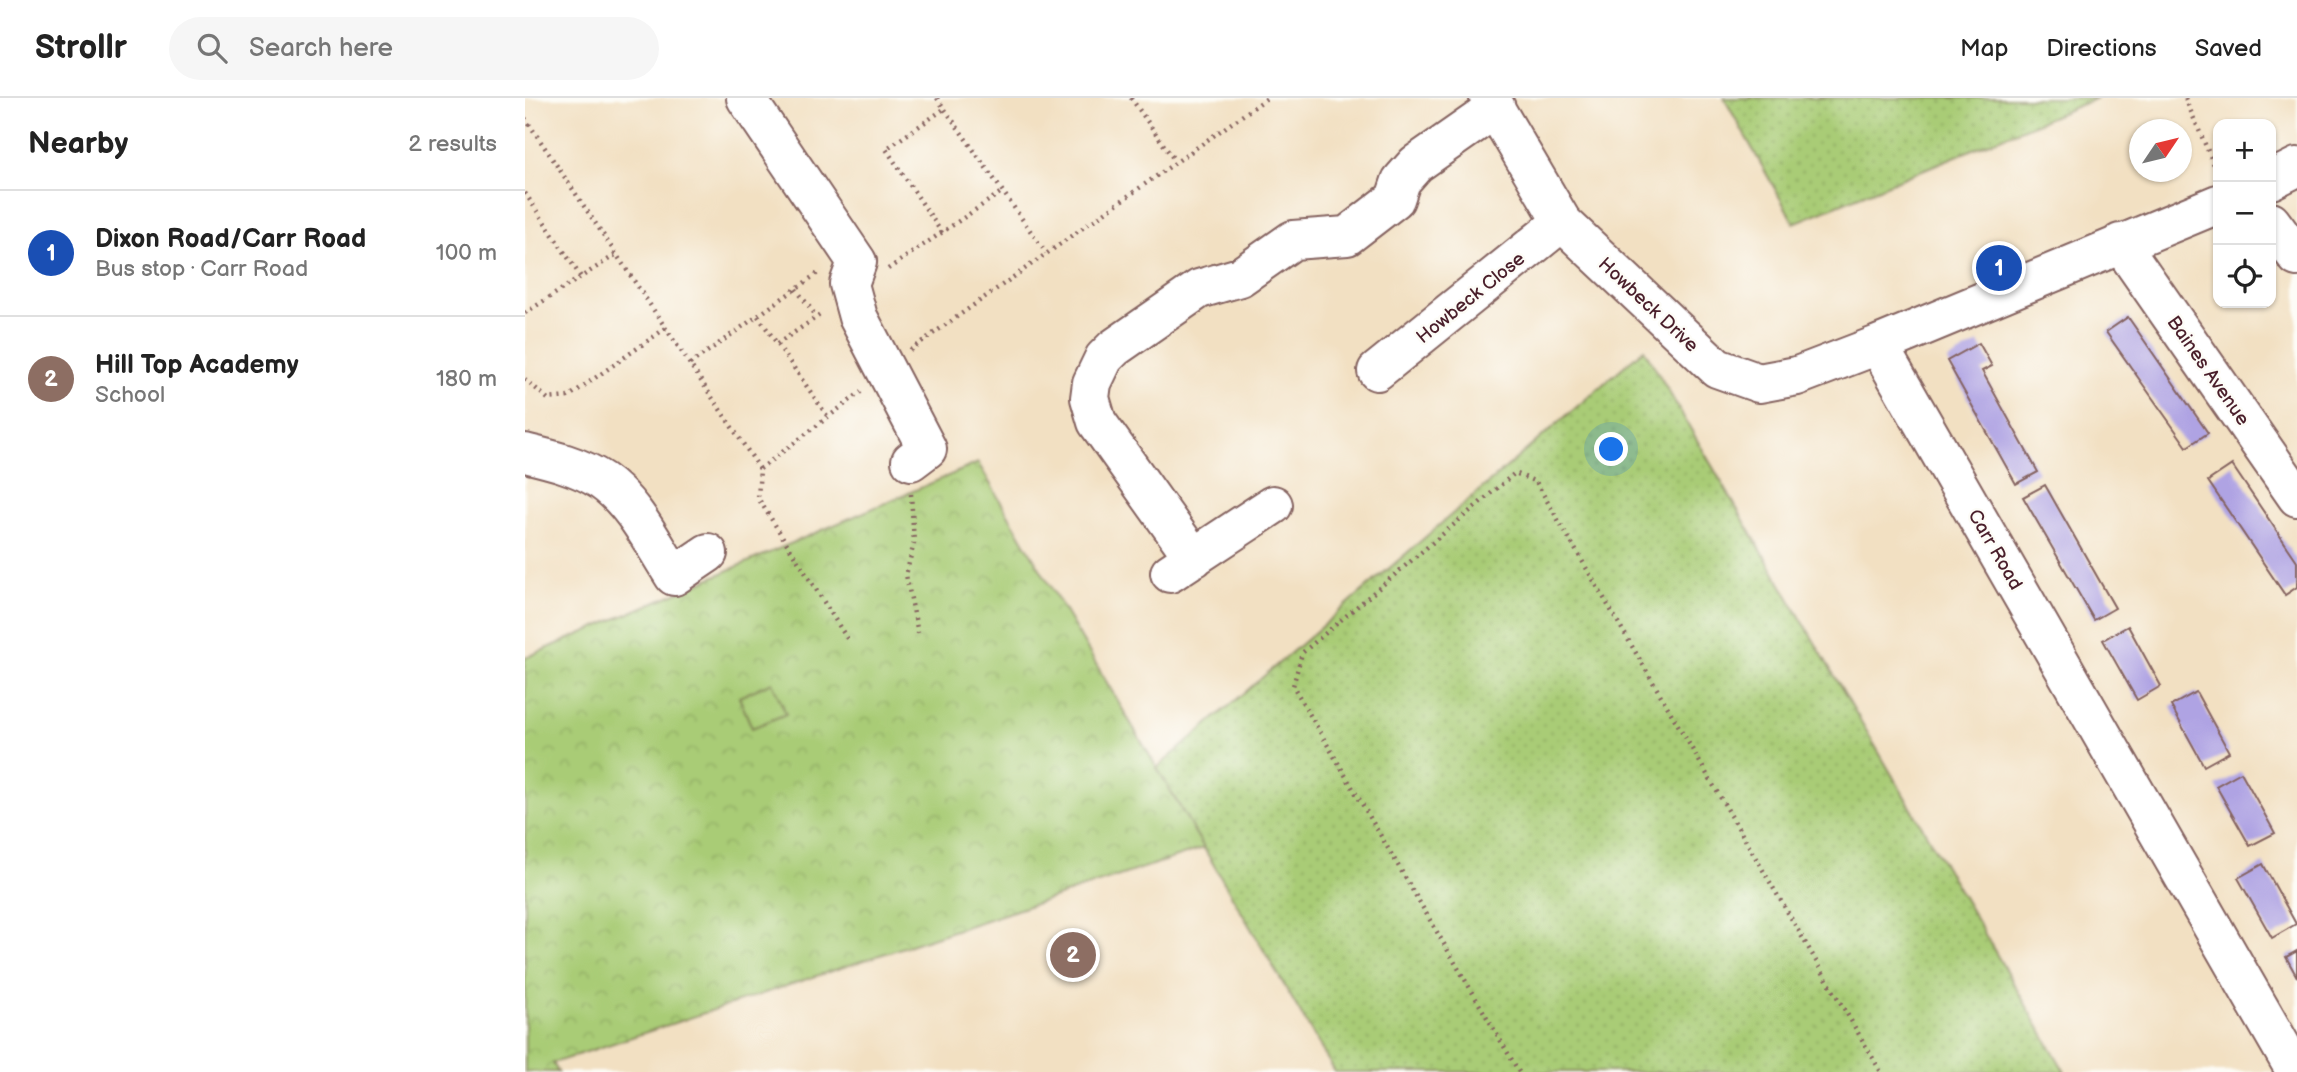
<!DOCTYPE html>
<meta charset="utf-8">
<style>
body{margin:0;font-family:"Balsamiq Sans",sans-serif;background:#f6f6f6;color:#222}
.controls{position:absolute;right:21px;top:21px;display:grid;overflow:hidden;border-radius:14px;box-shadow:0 2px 5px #0004}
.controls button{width:63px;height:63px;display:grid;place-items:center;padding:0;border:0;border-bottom:2px solid #e0e0e0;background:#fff;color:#222;font:35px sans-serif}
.compass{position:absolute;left:1604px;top:21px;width:63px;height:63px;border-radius:50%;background:#fff;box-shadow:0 2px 5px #0004;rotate:55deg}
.you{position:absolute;left:1087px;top:352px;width:24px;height:24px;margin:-18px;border:5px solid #fff;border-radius:50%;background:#1a73e8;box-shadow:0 0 0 10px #1a73e833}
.badge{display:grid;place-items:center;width:46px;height:46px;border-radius:50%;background:#0f766e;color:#fff;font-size:23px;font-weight:700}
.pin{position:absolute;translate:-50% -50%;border:4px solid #fff;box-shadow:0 2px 7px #0006}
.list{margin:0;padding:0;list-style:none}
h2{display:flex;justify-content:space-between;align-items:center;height:91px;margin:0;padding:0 28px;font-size:30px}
h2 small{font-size:23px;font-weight:400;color:#767676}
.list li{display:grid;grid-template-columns:46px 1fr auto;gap:21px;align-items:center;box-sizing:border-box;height:126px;padding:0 28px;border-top:2px solid #e0e0e0}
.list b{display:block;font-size:26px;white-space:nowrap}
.list p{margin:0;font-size:23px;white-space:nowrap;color:#767676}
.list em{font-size:23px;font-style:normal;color:#767676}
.icon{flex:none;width:38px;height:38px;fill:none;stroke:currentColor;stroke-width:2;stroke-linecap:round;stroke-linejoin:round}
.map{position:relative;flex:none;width:1772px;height:974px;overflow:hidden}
header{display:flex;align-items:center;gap:42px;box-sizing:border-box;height:98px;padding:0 35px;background:#fff;border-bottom:2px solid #e0e0e0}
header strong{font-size:33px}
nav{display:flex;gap:38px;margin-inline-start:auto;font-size:24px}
.search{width:490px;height:63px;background:#f6f6f6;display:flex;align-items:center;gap:18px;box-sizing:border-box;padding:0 24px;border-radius:38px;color:#767676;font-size:26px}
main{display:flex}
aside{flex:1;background:#fff}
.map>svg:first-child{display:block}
.grass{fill:url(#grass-dots);stroke:#7a7650;stroke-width:2}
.park{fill:url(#park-crowns);stroke:#7a7650;stroke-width:2}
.pitch{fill:#a9cc76;stroke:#7a7650;stroke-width:2}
.building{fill:#afa3e3}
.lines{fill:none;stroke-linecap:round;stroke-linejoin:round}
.minor-casing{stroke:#856360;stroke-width:42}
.path{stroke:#856360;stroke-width:4.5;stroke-dasharray:2 5;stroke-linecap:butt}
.minor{stroke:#fff;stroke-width:38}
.labels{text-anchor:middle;stroke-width:5;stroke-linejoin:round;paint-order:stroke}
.street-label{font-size:19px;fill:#4a1f2b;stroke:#fdfcf7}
</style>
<header>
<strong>Strollr</strong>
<div class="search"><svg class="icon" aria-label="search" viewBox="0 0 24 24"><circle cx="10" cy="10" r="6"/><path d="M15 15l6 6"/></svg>Search here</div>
<nav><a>Map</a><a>Directions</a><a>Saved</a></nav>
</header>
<main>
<aside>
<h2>Nearby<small>2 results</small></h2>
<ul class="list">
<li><span class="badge" style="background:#1a4fb4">1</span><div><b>Dixon Road/Carr Road</b><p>Bus stop · Carr Road</p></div><em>100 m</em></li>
<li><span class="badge" style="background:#8d6e63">2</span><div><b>Hill Top Academy</b><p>School</p></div><em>180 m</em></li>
</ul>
</aside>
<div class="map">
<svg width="1772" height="974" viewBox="0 0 1772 974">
<defs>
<pattern id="grass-dots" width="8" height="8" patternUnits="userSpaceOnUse" patternTransform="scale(1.75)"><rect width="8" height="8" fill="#a9cc76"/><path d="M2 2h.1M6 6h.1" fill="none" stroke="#93af66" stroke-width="1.8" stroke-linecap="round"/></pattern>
<pattern id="park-crowns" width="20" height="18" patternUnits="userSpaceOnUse" patternTransform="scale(1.75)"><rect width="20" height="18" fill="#a9cc76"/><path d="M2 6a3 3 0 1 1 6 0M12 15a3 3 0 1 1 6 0" fill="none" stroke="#93af66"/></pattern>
</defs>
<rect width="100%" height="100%" fill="#fdfcf7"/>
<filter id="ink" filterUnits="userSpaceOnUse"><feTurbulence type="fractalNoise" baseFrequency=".0143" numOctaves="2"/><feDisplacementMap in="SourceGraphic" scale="14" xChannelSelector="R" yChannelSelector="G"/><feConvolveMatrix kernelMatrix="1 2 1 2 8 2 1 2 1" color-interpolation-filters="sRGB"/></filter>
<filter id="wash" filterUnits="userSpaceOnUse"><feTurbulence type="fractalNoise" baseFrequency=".00686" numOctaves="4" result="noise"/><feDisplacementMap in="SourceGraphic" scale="28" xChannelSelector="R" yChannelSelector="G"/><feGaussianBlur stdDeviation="1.57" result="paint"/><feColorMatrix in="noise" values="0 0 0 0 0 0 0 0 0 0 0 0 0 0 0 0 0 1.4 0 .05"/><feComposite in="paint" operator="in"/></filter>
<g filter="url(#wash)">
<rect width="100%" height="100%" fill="#f2e0c2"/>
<path class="grass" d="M 1199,0 L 1572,0 L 1269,125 Z
M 1119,251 L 1540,974 L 810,974 L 632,670 Z"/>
<path class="park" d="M 453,365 L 679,750 L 28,965 L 33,974 L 0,974 L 0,560 Z"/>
<path class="pitch" d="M 247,584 L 261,616 L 227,630 L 214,599 Z"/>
<g id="blocks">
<path class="building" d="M 1603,219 L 1683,335 L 1662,349 L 1581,234 Z
M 1454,245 L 1467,268 L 1457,273 L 1513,374 L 1491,386 L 1422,263 Z
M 1707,367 L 1772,463 L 1772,489 L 1760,497 L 1683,383 Z
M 1520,387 L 1590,510 L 1569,522 L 1498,399 Z
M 1603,528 L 1636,588 L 1612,602 L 1578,542 Z
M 1671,594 L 1704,654 L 1679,668 L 1646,608 Z
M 1716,674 L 1750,735 L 1725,748 L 1691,688 Z
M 1738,766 L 1771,826 L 1747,840 L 1713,780 Z
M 1772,853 L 1772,879 L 1761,859 Z"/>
</g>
</g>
<g filter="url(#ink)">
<use href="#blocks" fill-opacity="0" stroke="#856360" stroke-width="2"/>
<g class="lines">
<g class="minor-casing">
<path id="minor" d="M 221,0 L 332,164 L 324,186 L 333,219 L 402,351 L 386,363
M 964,0 L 1037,124 L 1192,270 L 1234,285 L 1272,278 L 1353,247
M 1746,82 L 1772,69
M 1693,106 L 1353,247 L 1771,974
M 1746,124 L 1772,159
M 1595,145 L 1772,399
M 852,273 L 1037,124
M 0,355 C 25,361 55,368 77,383 C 109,405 128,446 149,478 L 183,455
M 669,460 L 572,324 L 565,300 L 567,285 L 579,260 L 589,250 L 674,191 L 715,179 L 768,142 L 822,138 L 870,101 L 876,83 L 891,66 L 971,10
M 645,475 L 748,407"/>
</g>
<path class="path" d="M 412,0 L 521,155
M 606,0 L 650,63
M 1660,0 L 1693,76
M 0,20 L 235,371 L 233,400 L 323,542
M 0,95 L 56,179
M 417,135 L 361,51 L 419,11
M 363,171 L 478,93
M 271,191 L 292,219
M 0,215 L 92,156
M 233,218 L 303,319
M 252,246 L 298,215
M 385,252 L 742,0
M 165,266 L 293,175
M 0,281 L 23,301 L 43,299 L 141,230
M 235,371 L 336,294
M 386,396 L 389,445 L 381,477 L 393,535
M 994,974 L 768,588 L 777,555 L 990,375 L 1011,384 L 1356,974"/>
<use href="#minor" class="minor"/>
</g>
</g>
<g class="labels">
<g class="street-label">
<text transform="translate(945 199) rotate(-39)" y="7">Howbeck Close</text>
<text transform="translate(1124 206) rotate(43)" y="7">Howbeck Drive</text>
<text transform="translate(1684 272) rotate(55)" y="7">Baines Avenue</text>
<text transform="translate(1471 451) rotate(60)" y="7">Carr Road</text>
</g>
</g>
</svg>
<div class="controls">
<button>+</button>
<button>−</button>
<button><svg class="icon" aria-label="locate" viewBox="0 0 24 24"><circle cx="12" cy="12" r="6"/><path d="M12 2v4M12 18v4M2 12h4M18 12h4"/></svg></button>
</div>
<svg class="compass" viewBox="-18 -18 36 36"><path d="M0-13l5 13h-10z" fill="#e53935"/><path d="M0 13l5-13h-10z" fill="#767676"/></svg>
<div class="you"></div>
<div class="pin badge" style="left:1474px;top:170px;background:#1a4fb4">1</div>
<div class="pin badge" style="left:548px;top:857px;background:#8d6e63">2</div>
</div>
</main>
